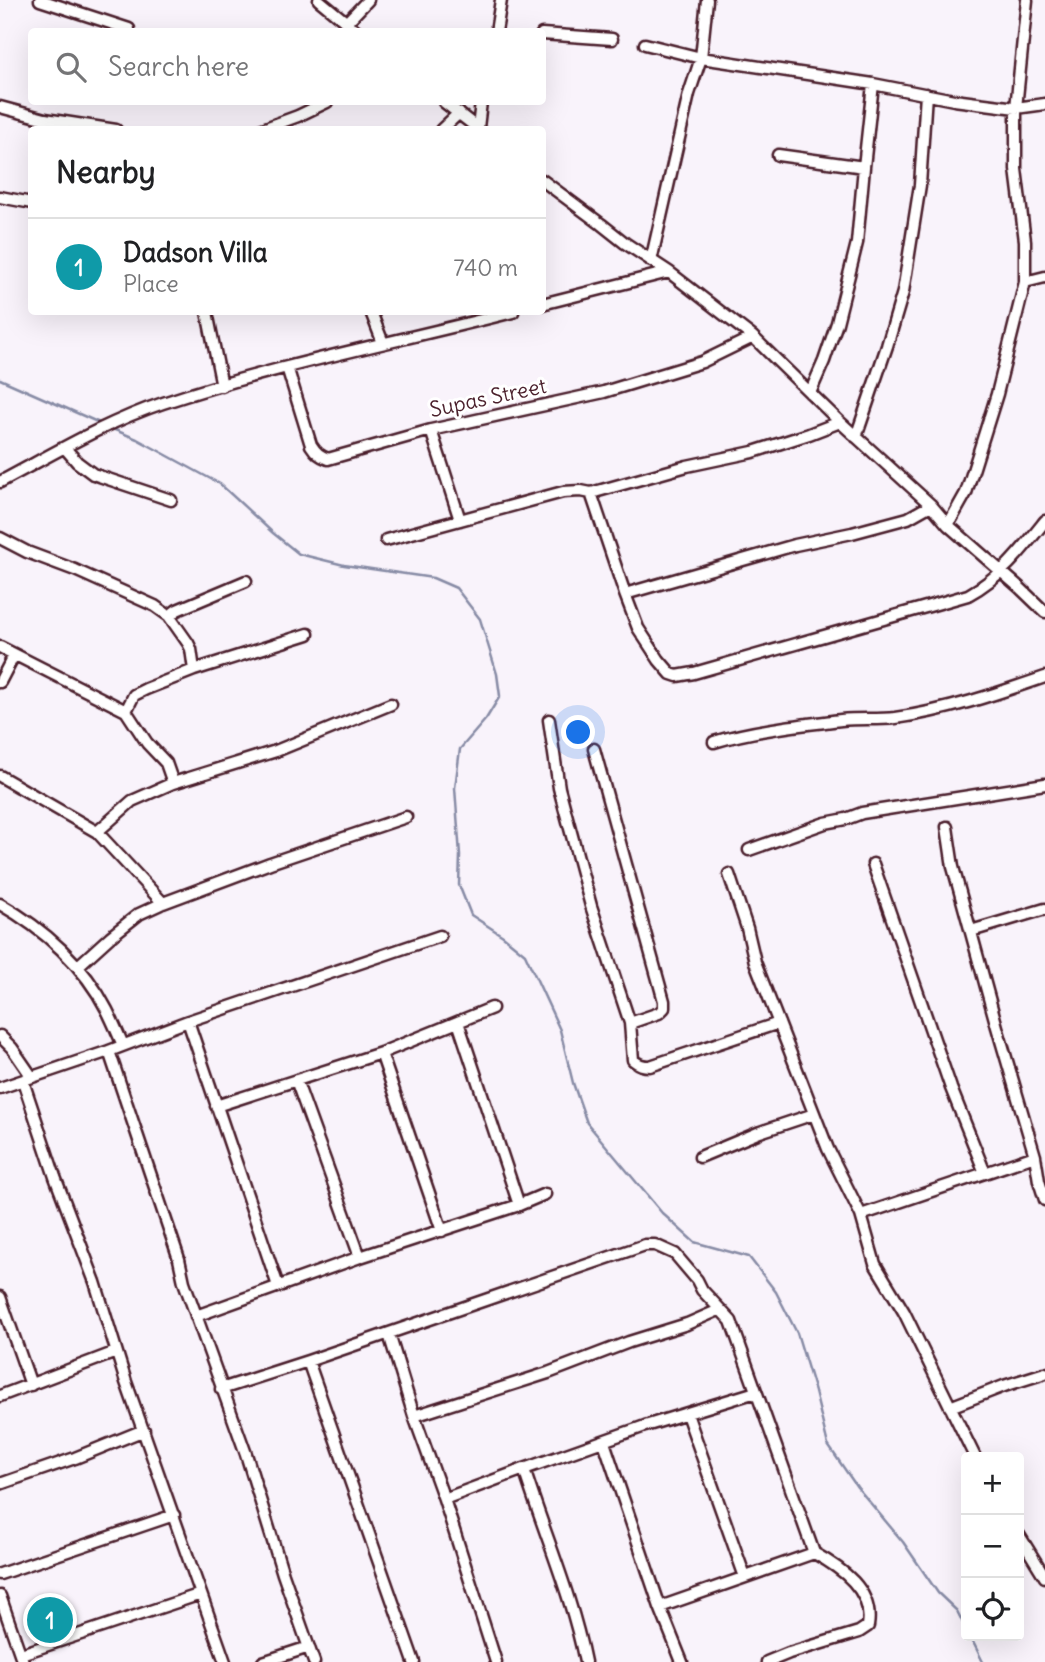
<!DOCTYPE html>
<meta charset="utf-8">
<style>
body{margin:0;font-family:Delius,sans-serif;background:#f6f6f6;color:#202124}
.controls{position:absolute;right:21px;bottom:21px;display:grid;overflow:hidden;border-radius:7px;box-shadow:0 7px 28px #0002}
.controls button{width:63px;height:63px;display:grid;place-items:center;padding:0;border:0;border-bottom:2px solid #e0e0e0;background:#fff;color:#202124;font:35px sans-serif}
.you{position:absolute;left:579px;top:733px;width:24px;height:24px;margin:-18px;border:5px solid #fff;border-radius:50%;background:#1a73e8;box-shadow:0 0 0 10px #1a73e833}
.badge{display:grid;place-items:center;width:46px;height:46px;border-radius:50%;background:#1f6fb2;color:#fff;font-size:23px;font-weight:700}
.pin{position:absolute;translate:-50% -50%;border:4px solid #fff;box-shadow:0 2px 7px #0006}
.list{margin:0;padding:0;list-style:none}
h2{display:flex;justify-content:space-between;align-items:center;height:91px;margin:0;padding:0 28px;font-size:30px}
h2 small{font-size:23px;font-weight:400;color:#757577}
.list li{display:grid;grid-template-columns:46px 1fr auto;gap:21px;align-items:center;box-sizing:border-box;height:98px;padding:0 28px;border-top:2px solid #e0e0e0}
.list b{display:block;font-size:26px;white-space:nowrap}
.list p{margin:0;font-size:23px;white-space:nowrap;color:#757577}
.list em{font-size:23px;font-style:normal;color:#757577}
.icon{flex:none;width:38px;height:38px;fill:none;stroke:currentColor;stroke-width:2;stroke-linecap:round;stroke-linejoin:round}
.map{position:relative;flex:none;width:1045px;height:1662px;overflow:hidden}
.search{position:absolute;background:#fff;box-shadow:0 7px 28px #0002;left:28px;top:28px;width:518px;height:77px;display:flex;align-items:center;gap:18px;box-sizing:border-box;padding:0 24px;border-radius:7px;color:#757577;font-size:26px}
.panel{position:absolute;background:#fff;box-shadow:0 7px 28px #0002;left:28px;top:126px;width:518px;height:189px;border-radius:7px}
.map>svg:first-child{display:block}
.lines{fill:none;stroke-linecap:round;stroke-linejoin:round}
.stream{stroke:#878ba5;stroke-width:2.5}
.minor-casing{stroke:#4a1f2b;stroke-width:15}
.minor{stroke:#fff;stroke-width:10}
.labels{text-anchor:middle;stroke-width:6;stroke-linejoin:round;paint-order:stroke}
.street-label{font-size:21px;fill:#4a1f2b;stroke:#fff}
</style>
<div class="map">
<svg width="1045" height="1662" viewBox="0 0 1045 1662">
<rect width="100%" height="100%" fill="#f9f3fb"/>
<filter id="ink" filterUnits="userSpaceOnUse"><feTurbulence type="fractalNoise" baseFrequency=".0143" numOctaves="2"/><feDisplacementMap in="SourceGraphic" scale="14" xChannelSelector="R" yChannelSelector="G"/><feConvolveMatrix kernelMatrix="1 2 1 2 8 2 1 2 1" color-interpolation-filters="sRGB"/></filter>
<g filter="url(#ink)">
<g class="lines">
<path class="stream" d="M 0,379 L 104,425
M 110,428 L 137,439 L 220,484 L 273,533 L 299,554 L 344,565 L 433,578 L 456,588 L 480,619 L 497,674 L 500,696 L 486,719 L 460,749 L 455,788 L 460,855 L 459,885 L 471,915 L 503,936 L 525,954 L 560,1030 L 573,1083 L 587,1123 L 662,1213 L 694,1242 L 749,1257 L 776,1292 L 797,1333 L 815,1392 L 828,1445 L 857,1487 L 903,1542 L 938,1593 L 957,1611 L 966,1629
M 970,1636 L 983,1662"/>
<g class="minor-casing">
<path id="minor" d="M 40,0 L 129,29
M 319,0 L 358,32
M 347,22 L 368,0
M 496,32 L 501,0
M 542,34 L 612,39
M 645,44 L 701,58 L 873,84 L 954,100 L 1016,108 L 1045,104
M 444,102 L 480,130
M 0,107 L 45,119 L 116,130
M 478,128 L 481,102
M 260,130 L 298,116 L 327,102
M 441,130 L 459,113
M 778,155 L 864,167
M 542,180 L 601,224 L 625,243 L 669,272 L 753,337 L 840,422 L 931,505 L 948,525 L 1019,587 L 1045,612
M 0,197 L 32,203
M 651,261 L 689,94 L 701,58 L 707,0
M 1025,282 L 1045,277
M 542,304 L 669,272
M 207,312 L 222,386
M 371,312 L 383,343
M 287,367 L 311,445 C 316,453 320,456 328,459 L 431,430 L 604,392 L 702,362 L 753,337
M 810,393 L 824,361 L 837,323 L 857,243 L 864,167 L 873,84
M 431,430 L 460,520
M 856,437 L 887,346 L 903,292 L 920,185 L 926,94
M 65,448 L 77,462 L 93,474 L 171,500
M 0,482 C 53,454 106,422 163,403 C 277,365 396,342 513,312
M 591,493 L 625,594 L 795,545 L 852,533 L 908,518 L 931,505
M 948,525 L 966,493 L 997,394 L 1025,282 L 1025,241 L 1016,169 L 1016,108 L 1027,0
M 0,538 L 27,552 L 75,570 L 155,606 L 169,616 L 188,643 L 191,649 L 194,670
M 386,540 L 563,492 L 581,491 L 591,493 L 687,466 L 753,452 L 809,434 L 840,422
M 625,594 L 638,628 L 659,660 L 671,674 L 677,676 L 694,673 L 968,595 C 1002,576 1021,551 1045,521
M 169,616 L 177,610 L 246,581
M 0,647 L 126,711
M 0,682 L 14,655
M 549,720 L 559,788 L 591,906 L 630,1023 L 659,1013 L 664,1008 L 664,1001 L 594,749
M 714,742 C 753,730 800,725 841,720 C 859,718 877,720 895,718 C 946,711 996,694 1045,677
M 0,776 L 97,832 L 163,903
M 173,783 L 166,763 L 147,743 L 126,711 L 134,695 L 146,689 L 194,670 L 308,634
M 947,827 L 953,867 L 997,1027 L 1035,1156 L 1039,1181 L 1045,1200
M 97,832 L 132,801 L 173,783 L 276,751 L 391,704
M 749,850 L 825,823 L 846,819 L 862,813 L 1045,784
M 873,864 L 951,1088 L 985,1173
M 729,874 L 747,928 L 755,962 L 828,1149 L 861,1215 L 875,1264 L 904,1312 L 975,1457
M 0,904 C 44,929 84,965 107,1010 C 113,1022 118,1034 123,1045
M 971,931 L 1045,909
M 78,966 L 110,937 L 139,914 L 163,903 L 270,863 L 406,817
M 188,1021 L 278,1286
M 458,1022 L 519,1205
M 630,1023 L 633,1060 C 639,1065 643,1066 650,1066 L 779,1023
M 0,1036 L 12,1048 L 32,1077
M 381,1053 L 442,1231
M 296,1080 L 360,1257
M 23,1081 L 55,1177 L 95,1282 L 126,1382 L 225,1662
M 0,1088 L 109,1051
M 216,1106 L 381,1053 L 492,1008
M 700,1157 L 760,1132 L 814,1114
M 861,1215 L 1035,1156
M 0,1297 L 31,1385
M 196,1316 L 360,1257 L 519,1205 L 545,1194
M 389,1334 L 414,1416 L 444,1499 L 496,1662
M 308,1361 L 414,1662
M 221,1389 L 308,1361 L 645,1245 L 655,1245 L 675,1254 L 697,1280 L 702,1290 L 731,1321 L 814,1553 C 841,1568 874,1590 868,1626 L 859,1632 L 789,1653 L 767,1662
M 0,1396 L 116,1352
M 950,1407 L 1004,1386 L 1045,1373
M 687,1414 L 745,1577
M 414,1416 L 548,1373 L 629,1342 L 687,1324 L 719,1310
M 604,1442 L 660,1607 L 682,1662
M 524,1469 C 544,1533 572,1596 585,1662
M 0,1484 L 75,1458 L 144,1430
M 444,1499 L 524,1469 L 645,1426 L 756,1392
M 1019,1535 L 1045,1577
M 0,1574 L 174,1515
M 0,1596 L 23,1662
M 660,1607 L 814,1553
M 21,1654 L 201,1594
M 263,1662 L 309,1647
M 314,1662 L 283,1574 L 246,1454 L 184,1282 L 179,1259 L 109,1051 L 188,1021 L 440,936"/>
</g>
<use href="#minor" class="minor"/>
</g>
</g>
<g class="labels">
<g class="street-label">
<text transform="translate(488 398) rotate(-12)" y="7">Supas Street</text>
</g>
</g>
</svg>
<div class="controls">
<button>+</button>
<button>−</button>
<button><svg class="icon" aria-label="locate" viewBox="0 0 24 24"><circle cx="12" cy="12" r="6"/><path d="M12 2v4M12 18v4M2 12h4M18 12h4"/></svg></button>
</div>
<div class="you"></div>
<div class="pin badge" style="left:50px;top:1620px;background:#0f9aa8">1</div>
<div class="search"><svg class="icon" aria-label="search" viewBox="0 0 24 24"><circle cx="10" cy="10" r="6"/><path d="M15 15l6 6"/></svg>Search here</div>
<section class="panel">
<h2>Nearby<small></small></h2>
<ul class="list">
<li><span class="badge" style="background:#0f9aa8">1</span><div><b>Dadson Villa</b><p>Place</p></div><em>740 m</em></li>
</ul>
</section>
</div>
